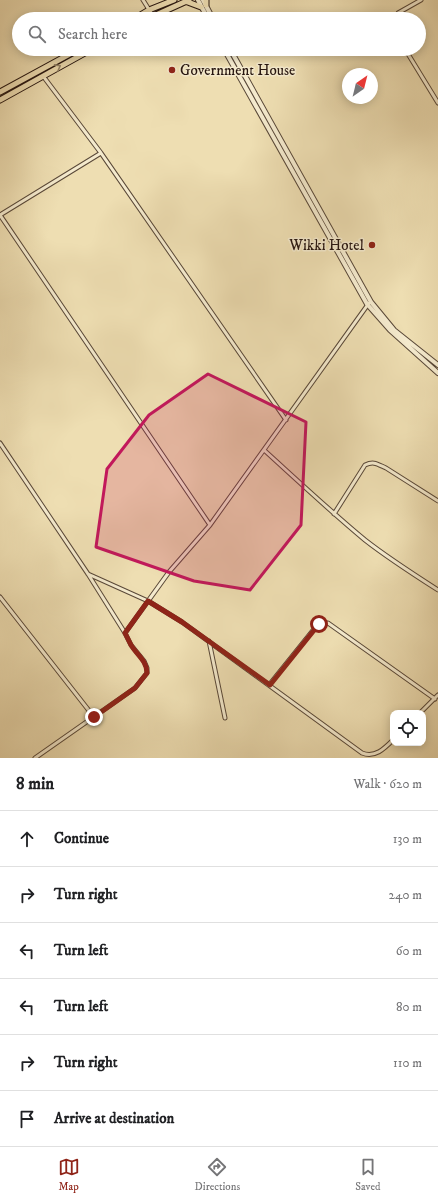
<!DOCTYPE html>
<meta charset="utf-8">
<style>
body{margin:0;font-family:"IM FELL DW Pica",serif;background:#f6f6f6;color:#202124}
.controls{position:absolute;right:12px;bottom:12px;display:grid;overflow:hidden;border-radius:8px;box-shadow:0 2px 10px #0003}
.controls button{width:36px;height:36px;display:grid;place-items:center;padding:0;border:0;border-bottom:1px solid #e0e0e0;background:#fff;color:#202124;font:20px sans-serif}
.compass{position:absolute;left:342px;top:68px;width:36px;height:36px;border-radius:50%;background:#fff;box-shadow:0 2px 10px #0003;rotate:35deg}
.stop{position:absolute;width:12px;height:12px;margin:-9px;border:3px solid #8f2418;border-radius:50%;background:#fff}
.stop.end{background:#8f2418;border-color:#fff;box-shadow:0 1px 4px #0008}
.list{margin:0;padding:0;list-style:none}
h2{display:flex;justify-content:space-between;align-items:center;height:52px;margin:0;padding:0 16px;font-size:17px}
h2 small{font-size:13px;font-weight:400;color:#757577}
.list li{display:grid;grid-template-columns:26px 1fr auto;gap:12px;align-items:center;box-sizing:border-box;height:56px;padding:0 16px;border-top:1px solid #e0e0e0}
.list b{display:block;font-size:15px;white-space:nowrap}
.list em{font-size:13px;font-style:normal;color:#757577}
.icon{flex:none;width:22px;height:22px;fill:none;stroke:currentColor;stroke-width:2;stroke-linecap:round;stroke-linejoin:round}
.map{position:relative;flex:none;width:438px;height:758px;overflow:hidden}
.search{position:absolute;background:#fff;box-shadow:0 2px 10px #0003;left:12px;right:12px;top:12px;height:44px;display:flex;align-items:center;gap:10px;box-sizing:border-box;padding:0 14px;border-radius:22px;color:#757577;font-size:15px}
.sheet{height:388px;background:#fff}
nav{display:flex;justify-content:space-around;align-items:center;box-sizing:border-box;height:56px;border-top:1px solid #e0e0e0;background:#fff;font-size:11px;color:#757577}
nav a{display:grid;justify-items:center;gap:2px}
nav .on{color:#8f2418}
.map>svg:first-child{display:block}
.lines{fill:none;stroke-linecap:round;stroke-linejoin:round}
.minor-casing{stroke:#594838;stroke-width:5}
.tertiary-casing{stroke:#594838;stroke-width:6}
.primary-casing{stroke:#271610;stroke-width:7}
.minor{stroke:#f4eacd;stroke-width:3}
.tertiary{stroke:#f4eacd;stroke-width:4}
.primary{stroke:#eedeb2;stroke-width:5}
.oneway{stroke:#948469}
.route{stroke:#8f2418;stroke-width:5}
.marked{fill:#c2185b;fill-opacity:0.2;stroke:#c2185b;stroke-width:3;stroke-linejoin:round}
.poi-dot{fill:#8f2418;stroke:#f4eacd;stroke-width:1.5}
.labels{text-anchor:middle;stroke-width:3;stroke-linejoin:round;paint-order:stroke}
.poi-label{font-size:15px;fill:#271610;stroke:#f4eacd;text-anchor:start}
</style>
<div class="map">
<svg width="438" height="758" viewBox="0 0 438 758">
<rect width="100%" height="100%" fill="#eedeb2"/>
<filter id="stains"><feTurbulence type="fractalNoise" baseFrequency=".005" numOctaves="4"/><feColorMatrix values="0 0 0 0 .2 0 0 0 0 .09 0 0 0 0 .02 0 0 0 .5 -.17"/></filter>
<radialGradient id="worn" r=".72"><stop offset=".6" stop-color="#630" stop-opacity="0"/><stop offset="1" stop-color="#630" stop-opacity=".3"/></radialGradient>
<g class="lines">
<g class="minor-casing">
<path id="minor" d="M 143,0 L 153,16
M 395,19 L 398,13 L 421,0
M 405,49 L 438,103
M 43,76 L 101,153 L 286,420
M 0,215 L 210,525
M 0,215 L 101,153
M 0,443 L 88,574 L 125,633 L 131,645 L 144,661 L 147,668 L 147,673 L 135,688 L 35,758
M 264,450 C 297,480 330,511 365,540 C 388,558 413,574 438,590
M 334,514 L 365,465 C 374,461 377,464 386,468 L 438,501
M 88,574 L 148,601 L 182,622 L 362,753 C 375,758 384,749 393,740
M 0,597 L 94,717
M 125,633 L 169,572 L 210,525 L 369,303
M 209,641 L 225,718
M 269,685 L 314,629 L 319,624 L 328,623 L 435,699
M 420,713 L 438,695"/>
</g>
<g class="tertiary-casing">
<path id="tertiary" d="M 198,0 L 208,19
M 203,0 L 213,19
M 224,49 L 367,304 L 390,330 L 438,373
M 230,49 L 371,302 L 394,330 L 438,365"/>
</g>
<g class="primary-casing">
<path id="primary" d="M 185,1 L 201,7
M 206,5 L 206,0
M 134,19 L 149,10 L 174,0
M 147,19 L 189,0
M 0,92 L 79,49
M 0,100 L 92,49"/>
</g>
<use href="#minor" class="minor"/>
<use href="#tertiary" class="tertiary"/>
<use href="#primary" class="primary"/>
</g>
<defs><path id="oneway-chevron" d="M-2-3.5L2.5 0L-2 3.5" fill="none" stroke-width="1.6" stroke-linecap="round" stroke-linejoin="round"/></defs>
<use class="oneway" href="#oneway-chevron" transform="translate(58 67) rotate(-29)"/>
<g class="lines">
<path class="route" d="M 94,717 L 135,688 L 147,673 C 147,661 137,655 131,645 C 129,641 127,637 125,633 L 148,601 L 182,622 L 270,685 L 319,624"/>
</g>
<path class="marked" d="M 208,374 L 306,422 L 301,525 L 250,590 L 194,581 L 96,547 L 107,469 L 149,415 Z"/>
<g class="poi-dot">
<circle cx="172" cy="70" r="4"/>
<circle cx="372" cy="245" r="4"/>
</g>
<g class="labels">
<g class="poi-label">
<text x="180" y="75">Government House</text>
<text x="364" y="250" text-anchor="end">Wikki Hotel</text>
</g>
</g>
<rect width="100%" height="100%" filter="url(#stains)"/>
<rect width="100%" height="100%" fill="url(#worn)"/>
</svg>
<div class="controls">
<button><svg class="icon" aria-label="locate" viewBox="0 0 24 24"><circle cx="12" cy="12" r="6"/><path d="M12 2v4M12 18v4M2 12h4M18 12h4"/></svg></button>
</div>
<svg class="compass" viewBox="-18 -18 36 36"><path d="M0-13l5 13h-10z" fill="#e53935"/><path d="M0 13l5-13h-10z" fill="#757577"/></svg>
<div class="stop" style="left:319px;top:624px"></div>
<div class="stop end" style="left:94px;top:717px"></div>
<div class="search"><svg class="icon" aria-label="search" viewBox="0 0 24 24"><circle cx="10" cy="10" r="6"/><path d="M15 15l6 6"/></svg>Search here</div>
</div>
<section class="sheet">
<h2>8 min<small>Walk · 620 m</small></h2>
<ul class="list">
<li><svg class="icon" aria-label="ahead" viewBox="0 0 24 24"><path d="M12 20V5M6 11l6-6 6 6"/></svg><div><b>Continue</b></div><em>130 m</em></li>
<li><svg class="icon" aria-label="right" viewBox="0 0 24 24"><path d="M7 20v-9h11M14 6l5 5-5 5"/></svg><div><b>Turn right</b></div><em>240 m</em></li>
<li><svg class="icon" aria-label="left" viewBox="0 0 24 24"><path d="M17 20v-9H6M10 6l-5 5 5 5"/></svg><div><b>Turn left</b></div><em>60 m</em></li>
<li><svg class="icon" aria-label="left" viewBox="0 0 24 24"><path d="M17 20v-9H6M10 6l-5 5 5 5"/></svg><div><b>Turn left</b></div><em>80 m</em></li>
<li><svg class="icon" aria-label="right" viewBox="0 0 24 24"><path d="M7 20v-9h11M14 6l5 5-5 5"/></svg><div><b>Turn right</b></div><em>110 m</em></li>
<li><svg class="icon" aria-label="arrive" viewBox="0 0 24 24"><path d="M6 21V4h12l-3 4 3 4H6"/></svg><div><b>Arrive at destination</b></div></li>
</ul>
</section>
<nav>
<a class="on"><svg class="icon" aria-label="map" viewBox="0 0 24 24"><path d="M3 6l6-2 6 2 6-2v14l-6 2-6-2-6 2zM9 4v14M15 6v14"/></svg>Map</a>
<a><svg class="icon" aria-label="directions" viewBox="0 0 24 24"><path d="M12 3l9 9-9 9-9-9zM9 14v-3h6M13 9l2 2-2 2"/></svg>Directions</a>
<a><svg class="icon" aria-label="saved" viewBox="0 0 24 24"><path d="M7 4h10v16l-5-4-5 4z"/></svg>Saved</a>
</nav>
